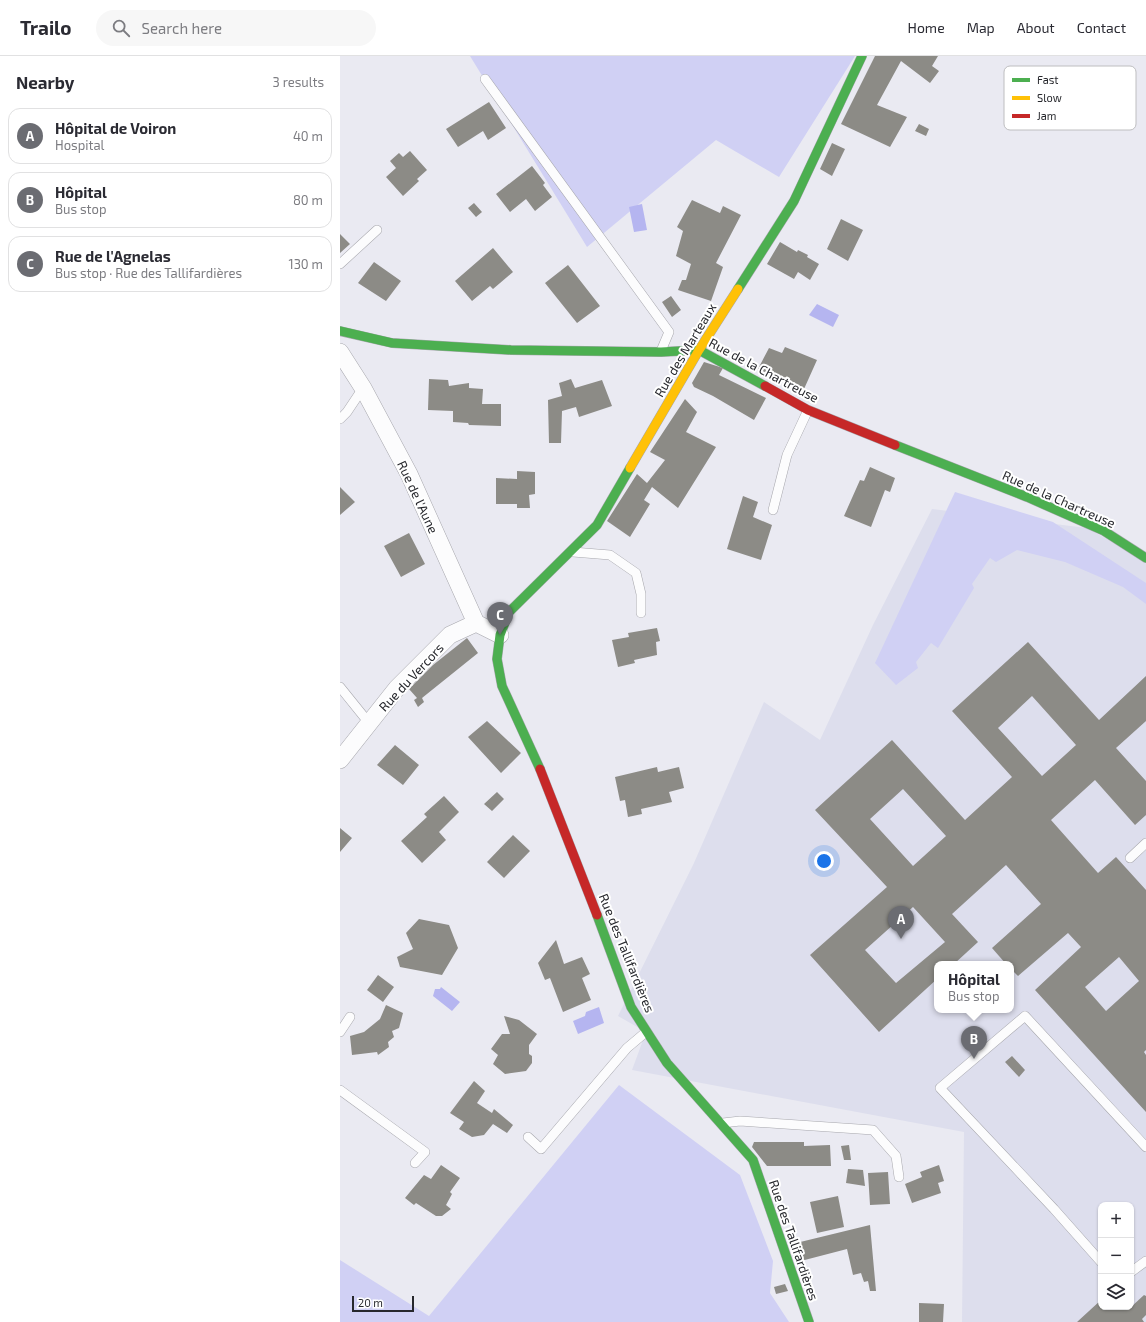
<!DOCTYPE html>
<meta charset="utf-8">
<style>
body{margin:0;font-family:"Exo 2",sans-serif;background:#f7f7f7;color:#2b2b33}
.controls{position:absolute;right:12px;bottom:12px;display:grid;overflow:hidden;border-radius:8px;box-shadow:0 1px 3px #0004}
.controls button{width:36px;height:36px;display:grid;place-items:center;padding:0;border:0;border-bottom:1px solid #e1e1e2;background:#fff;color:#2b2b33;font:20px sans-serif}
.scale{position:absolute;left:12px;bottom:10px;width:62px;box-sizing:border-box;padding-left:4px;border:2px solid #27282d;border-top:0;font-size:11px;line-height:14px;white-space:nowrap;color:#27282d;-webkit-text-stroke:3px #fff;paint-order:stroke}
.you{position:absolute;left:484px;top:805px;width:14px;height:14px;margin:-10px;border:3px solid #fff;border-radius:50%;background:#1a73e8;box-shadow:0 0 0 6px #1a73e833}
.badge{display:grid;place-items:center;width:26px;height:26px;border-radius:50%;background:#6b6c72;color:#fff;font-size:13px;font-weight:700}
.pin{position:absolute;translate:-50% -33px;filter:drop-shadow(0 1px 2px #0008)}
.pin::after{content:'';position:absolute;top:21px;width:14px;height:12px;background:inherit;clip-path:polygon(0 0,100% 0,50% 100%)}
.popup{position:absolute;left:594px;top:905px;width:80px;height:52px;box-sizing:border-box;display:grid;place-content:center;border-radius:8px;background:#fff;filter:drop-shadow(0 1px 3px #0005);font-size:13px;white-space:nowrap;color:#7c7c81}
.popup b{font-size:15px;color:#2b2b33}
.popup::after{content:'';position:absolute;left:50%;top:100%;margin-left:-8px;border:8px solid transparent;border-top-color:#fff}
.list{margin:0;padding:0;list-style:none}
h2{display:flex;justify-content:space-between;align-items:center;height:52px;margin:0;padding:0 16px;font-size:17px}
h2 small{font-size:13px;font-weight:400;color:#7c7c81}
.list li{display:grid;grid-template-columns:26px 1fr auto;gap:12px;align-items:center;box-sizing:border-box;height:56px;margin:0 8px 8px;padding:0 8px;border:1px solid #e1e1e2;border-radius:12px}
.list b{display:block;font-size:15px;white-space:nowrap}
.list p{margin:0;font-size:13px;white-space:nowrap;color:#7c7c81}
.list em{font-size:13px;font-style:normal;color:#7c7c81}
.icon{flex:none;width:22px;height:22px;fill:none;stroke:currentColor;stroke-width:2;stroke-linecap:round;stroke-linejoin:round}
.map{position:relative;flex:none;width:806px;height:1266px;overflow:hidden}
header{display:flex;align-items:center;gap:24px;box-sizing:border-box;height:56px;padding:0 20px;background:#fff;border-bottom:1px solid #e1e1e2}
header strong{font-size:19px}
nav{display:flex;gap:22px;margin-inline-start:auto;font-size:14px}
.search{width:280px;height:36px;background:#f7f7f7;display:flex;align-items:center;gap:10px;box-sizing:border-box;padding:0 14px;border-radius:22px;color:#7c7c81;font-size:15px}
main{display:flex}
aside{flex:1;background:#fff}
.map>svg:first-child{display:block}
.built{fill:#dddeed;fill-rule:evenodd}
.green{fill:#d0d0f4}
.water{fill:#b5b5f0}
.building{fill:#8c8b86;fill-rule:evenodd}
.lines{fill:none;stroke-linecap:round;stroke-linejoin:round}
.lane-casing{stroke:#a7a7ad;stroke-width:10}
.street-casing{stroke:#a7a7ad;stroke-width:18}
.fast-casing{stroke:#a7a7ad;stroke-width:10}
.slow-casing{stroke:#a7a7ad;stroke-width:10}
.jam-casing{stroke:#a7a7ad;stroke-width:10}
.lane{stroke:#fcfcfd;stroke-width:9}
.street{stroke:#fcfcfd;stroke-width:17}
.fast{stroke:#4caf50;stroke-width:9}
.slow{stroke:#ffc107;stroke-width:9}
.jam{stroke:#c62828;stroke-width:9}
.labels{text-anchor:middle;stroke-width:4;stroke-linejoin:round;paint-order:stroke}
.street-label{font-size:13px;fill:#27282d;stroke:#fff}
.key{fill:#fff;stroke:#bebec0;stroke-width:1}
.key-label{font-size:11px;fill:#27282d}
</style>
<header>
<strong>Trailo</strong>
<div class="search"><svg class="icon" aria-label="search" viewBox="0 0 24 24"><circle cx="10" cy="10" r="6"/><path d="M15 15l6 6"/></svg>Search here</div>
<nav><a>Home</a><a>Map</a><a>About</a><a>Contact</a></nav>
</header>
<main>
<aside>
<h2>Nearby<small>3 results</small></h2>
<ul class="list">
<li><span class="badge">A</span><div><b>Hôpital de Voiron</b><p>Hospital</p></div><em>40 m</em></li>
<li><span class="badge">B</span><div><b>Hôpital</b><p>Bus stop</p></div><em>80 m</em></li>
<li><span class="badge">C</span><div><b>Rue de l'Agnelas</b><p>Bus stop · Rue des Tallifardières</p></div><em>130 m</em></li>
</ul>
</aside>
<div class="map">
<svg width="806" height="1266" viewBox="0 0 806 1266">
<rect width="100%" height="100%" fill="#eaeaf2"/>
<path class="built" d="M 592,453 L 747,472 L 806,505 L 806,1266 L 622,1266 L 624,1076 L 292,1014 L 306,976 L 278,960 L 354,807 L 424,646 L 480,684 L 533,569 ZM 597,908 L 671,908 L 671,954 L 597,954 ZM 761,1149 L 791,1149 L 791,1251 L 761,1251 Z"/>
<path class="green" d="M 130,0 L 515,0 L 439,121 L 376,84 L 247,191 Z
M 615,436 L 713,466 L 806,527 L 806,548 L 783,531 L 725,506 L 677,494 L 656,506 L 650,502 L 632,528 L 634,532 L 598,592 L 591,587 L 576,606 L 578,612 L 556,629 L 535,607 Z
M 279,1029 L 400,1119 L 433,1205 L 430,1237 L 449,1266 L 0,1266 L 0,1204 L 89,1260 Z"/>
<path class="water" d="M 302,148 L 307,174 L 294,176 L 289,151 Z
M 477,248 L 499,259 L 493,271 L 469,259 Z
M 101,931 L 120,946 L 112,955 L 93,940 L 95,933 L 100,933 Z
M 259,951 L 264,967 L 238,978 L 233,965 L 245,960 L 246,956 Z"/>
<path class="building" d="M 535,0 L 598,0 L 592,10 L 599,15 L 590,27 L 561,5 L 537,49 L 567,61 L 550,91 L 501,68 Z
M 149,46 L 166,72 L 148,84 L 143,75 L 118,91 L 106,73 Z
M 579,68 L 589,73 L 586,80 L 575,75 Z
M 492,87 L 505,93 L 492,120 L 480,113 Z
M 70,95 L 87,114 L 77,123 L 79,125 L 63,140 L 46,121 L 56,112 L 50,105 L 59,97 L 63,101 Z
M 192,110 L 205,127 L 203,129 L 212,141 L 195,155 L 186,143 L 170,156 L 156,138 Z
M 352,144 L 380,157 L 383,150 L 401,159 L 376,207 L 383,211 L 371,245 L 338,234 L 342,224 L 346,224 L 351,208 L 336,200 L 343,175 L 337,171 Z
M 134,147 L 142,156 L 136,161 L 128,152 Z
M 501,163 L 523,174 L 508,205 L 487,193 Z
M 0,178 L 10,188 L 0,197 Z
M 440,186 L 457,196 L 458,194 L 468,199 L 467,201 L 479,208 L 470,224 L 458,216 L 454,223 L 427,208 Z
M 153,192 L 173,216 L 153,233 L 150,230 L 132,245 L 115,225 Z
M 34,206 L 61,225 L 46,245 L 18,227 Z
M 228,209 L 260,250 L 237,267 L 205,227 Z
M 331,240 L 341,254 L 332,261 L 322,246 Z
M 445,291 L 477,304 L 464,333 L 418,313 L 429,292 L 442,297 Z
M 364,306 L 383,312 L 379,319 L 426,342 L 414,364 L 373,340 L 354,331 L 352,327 Z
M 89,323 L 108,324 L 109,330 L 129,327 L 129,332 L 143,333 L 142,348 L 161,348 L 161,370 L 129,369 L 128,367 L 113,366 L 113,355 L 88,354 Z
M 231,323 L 235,332 L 262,324 L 272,350 L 239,361 L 236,351 L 222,355 L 221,387 L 209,387 L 208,344 L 222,340 L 219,327 Z
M 345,343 L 357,356 L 346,376 L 376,391 L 338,452 L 312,431 L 304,444 L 310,448 L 290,481 L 267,465 L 297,418 L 307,427 L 325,404 L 310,396 Z
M 530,411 L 555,422 L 550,436 L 545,434 L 531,471 L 504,460 L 520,424 L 524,425 Z
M 177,415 L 195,416 L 195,438 L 189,439 L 190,452 L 177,452 L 177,448 L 156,448 L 156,422 L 177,423 Z
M 0,431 L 15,446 L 0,459 Z
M 403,440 L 418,446 L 413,461 L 432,469 L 421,504 L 387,493 Z
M 69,477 L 85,508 L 61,521 L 44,490 Z
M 317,572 L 320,585 L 316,586 L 317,599 L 294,604 L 295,607 L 278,611 L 272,584 L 289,581 L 288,577 Z
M 127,582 L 138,597 L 82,642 L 84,646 L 78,651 L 74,644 L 77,642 L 69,633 L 93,609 Z
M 688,586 L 759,664 L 806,620 L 806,665 L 776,692 L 806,725 L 806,759 L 795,769 L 755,724 L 711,764 L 758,817 L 776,801 L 806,834 L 806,994 L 804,996 L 806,999 L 806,1056 L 695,934 L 741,891 L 728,877 L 678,920 L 671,913 L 671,908 L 666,908 L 652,892 L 701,848 L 666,809 L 612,858 L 638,886 L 614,908 L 597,908 L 597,923 L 539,976 L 470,899 L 547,831 L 475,754 L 552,684 L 625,764 L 672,721 L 612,655 ZM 692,640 L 736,689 L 702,720 L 658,672 ZM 563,733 L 606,780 L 573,810 L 530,763 ZM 573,851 L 605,886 L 556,927 L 525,894 ZM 779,901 L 799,925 L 766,955 L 745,931 Z
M 147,665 L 181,697 L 161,717 L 128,681 Z
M 55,689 L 79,709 L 63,729 L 37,709 Z
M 317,711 L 318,716 L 339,711 L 344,732 L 329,736 L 332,746 L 301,753 L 302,758 L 288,761 L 285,744 L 280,745 L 275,721 Z
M 157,736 L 164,743 L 152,755 L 144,748 Z
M 104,740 L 119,756 L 99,776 L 106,784 L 82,807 L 61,785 L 87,761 L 84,758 Z
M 0,772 L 12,782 L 0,796 Z
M 173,779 L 190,795 L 164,822 L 147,806 Z
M 79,863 L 109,869 L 118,892 L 102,919 L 60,911 L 57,901 L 73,893 L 66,877 Z
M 216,884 L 224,908 L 242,901 L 250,918 L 242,922 L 251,944 L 223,956 L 210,922 L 205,924 L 198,907 Z
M 38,919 L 54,931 L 43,946 L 27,934 Z
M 46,949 L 63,957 L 59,972 L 52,975 L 54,981 L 48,986 L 49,991 L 38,999 L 37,996 L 12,999 L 10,980 L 24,976 L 40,963 Z
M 164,960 L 179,964 L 197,978 L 189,989 L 189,998 L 192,1000 L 192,1007 L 186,1015 L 165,1018 L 153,1008 L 158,999 L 151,993 L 162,978 L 170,978 Z
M 672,1000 L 685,1014 L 679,1021 L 665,1006 Z
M 134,1025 L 145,1035 L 137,1047 L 152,1057 L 154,1053 L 173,1069 L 167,1077 L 153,1068 L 144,1079 L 132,1081 L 119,1073 L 124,1066 L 110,1057 Z
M 414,1086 L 464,1086 L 464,1090 L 490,1089 L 491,1110 L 427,1110 L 412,1091 Z
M 509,1089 L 511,1104 L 504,1104 L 501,1090 Z
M 101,1109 L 120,1122 L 110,1136 L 112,1138 L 106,1149 L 111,1153 L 102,1160 L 96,1160 L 76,1147 L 74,1149 L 65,1142 L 84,1119 L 91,1123 Z
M 599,1109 L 604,1125 L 598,1127 L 601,1137 L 572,1147 L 565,1128 L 582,1121 L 580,1116 Z
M 508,1113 L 523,1114 L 525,1130 L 506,1127 Z
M 548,1116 L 550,1148 L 530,1149 L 528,1117 Z
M 498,1140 L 504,1171 L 477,1177 L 470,1146 Z
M 530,1169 L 536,1235 L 530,1235 L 528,1225 L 524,1226 L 521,1217 L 513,1219 L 507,1193 L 457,1206 L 452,1188 Z
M 445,1228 L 448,1235 L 436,1238 L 434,1231 Z
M 804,1239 L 806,1240 L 806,1259 L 802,1263 L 804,1266 L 737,1266 L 761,1244 L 761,1251 L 791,1251 Z
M 579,1247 L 604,1248 L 603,1266 L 579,1266 Z"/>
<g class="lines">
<g class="lane-casing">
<path id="lane" d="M 145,23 L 329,276 L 321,295
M 0,208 L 37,174
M 0,363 L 7,356 L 23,332
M 433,454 L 447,399 L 468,354
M 233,496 L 270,499 L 296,517 L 301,538 L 301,557
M 0,631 L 29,667
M 790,802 L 806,787
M 0,976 L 10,961
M 0,1034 L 85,1096 L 75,1107
M 383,1067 L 400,1065 L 533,1074 L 556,1100 L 559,1121
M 188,1081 L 201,1093 L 287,992 L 306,976
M 761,1206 L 714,1153 L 600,1032 L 685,960 L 806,1091
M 791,1216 L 806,1205"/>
</g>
<g class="street-casing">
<path id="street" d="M 0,296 L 23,332 L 69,418 L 136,567 L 160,579
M 0,704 L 57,632 L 110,579 L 136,567"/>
</g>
<g class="fast-casing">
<path id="fast" d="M 398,233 L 454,145 L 522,0
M 0,275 L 52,287 L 171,294 L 321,296 L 359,294 L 425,330
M 555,389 L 687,441 L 764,475 L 806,502
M 200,713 L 162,630 L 157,603 L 160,579 L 169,556 L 257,469 L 290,412
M 257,859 L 291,951 L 327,1007 L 413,1104 L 469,1266"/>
</g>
<g class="slow-casing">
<path id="slow" d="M 290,412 L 359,294 L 398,233"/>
</g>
<g class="jam-casing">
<path id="jam" d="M 425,330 L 468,354 L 555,389
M 200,713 L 257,859"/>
</g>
<use href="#lane" class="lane"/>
<use href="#street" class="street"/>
<use href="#fast" class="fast"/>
<use href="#slow" class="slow"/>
<use href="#jam" class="jam"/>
</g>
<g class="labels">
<g class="street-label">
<text transform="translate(345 294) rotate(-59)" y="5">Rue des Marteaux</text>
<text transform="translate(424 314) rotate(28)" y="5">Rue de la Chartreuse</text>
<text transform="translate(78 441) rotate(65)" y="5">Rue de l'Aune</text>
<text transform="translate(719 443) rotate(24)" y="5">Rue de la Chartreuse</text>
<text transform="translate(71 621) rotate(-47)" y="5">Rue du Vercors</text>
<text transform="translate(287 897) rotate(68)" y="5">Rue des Tallifardières</text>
<text transform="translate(454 1184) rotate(71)" y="5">Rue des Tallifardières</text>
</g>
</g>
<rect x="664" y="10" width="132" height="64" rx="6" class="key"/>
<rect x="672" y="22" width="18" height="4" fill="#4caf50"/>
<rect x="672" y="40" width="18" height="4" fill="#ffc107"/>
<rect x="672" y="58" width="18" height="4" fill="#c62828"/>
<g class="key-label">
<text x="697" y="28">Fast</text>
<text x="697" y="46">Slow</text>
<text x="697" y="64">Jam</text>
</g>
</svg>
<div class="controls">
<button>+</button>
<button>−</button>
<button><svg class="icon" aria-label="layers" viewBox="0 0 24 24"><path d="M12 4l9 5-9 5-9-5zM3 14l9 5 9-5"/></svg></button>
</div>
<div class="scale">20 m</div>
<div class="you"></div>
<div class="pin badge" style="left:561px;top:883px">A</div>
<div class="pin badge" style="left:634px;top:1003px">B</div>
<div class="popup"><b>Hôpital</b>Bus stop</div>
<div class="pin badge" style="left:160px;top:579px">C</div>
</div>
</main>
